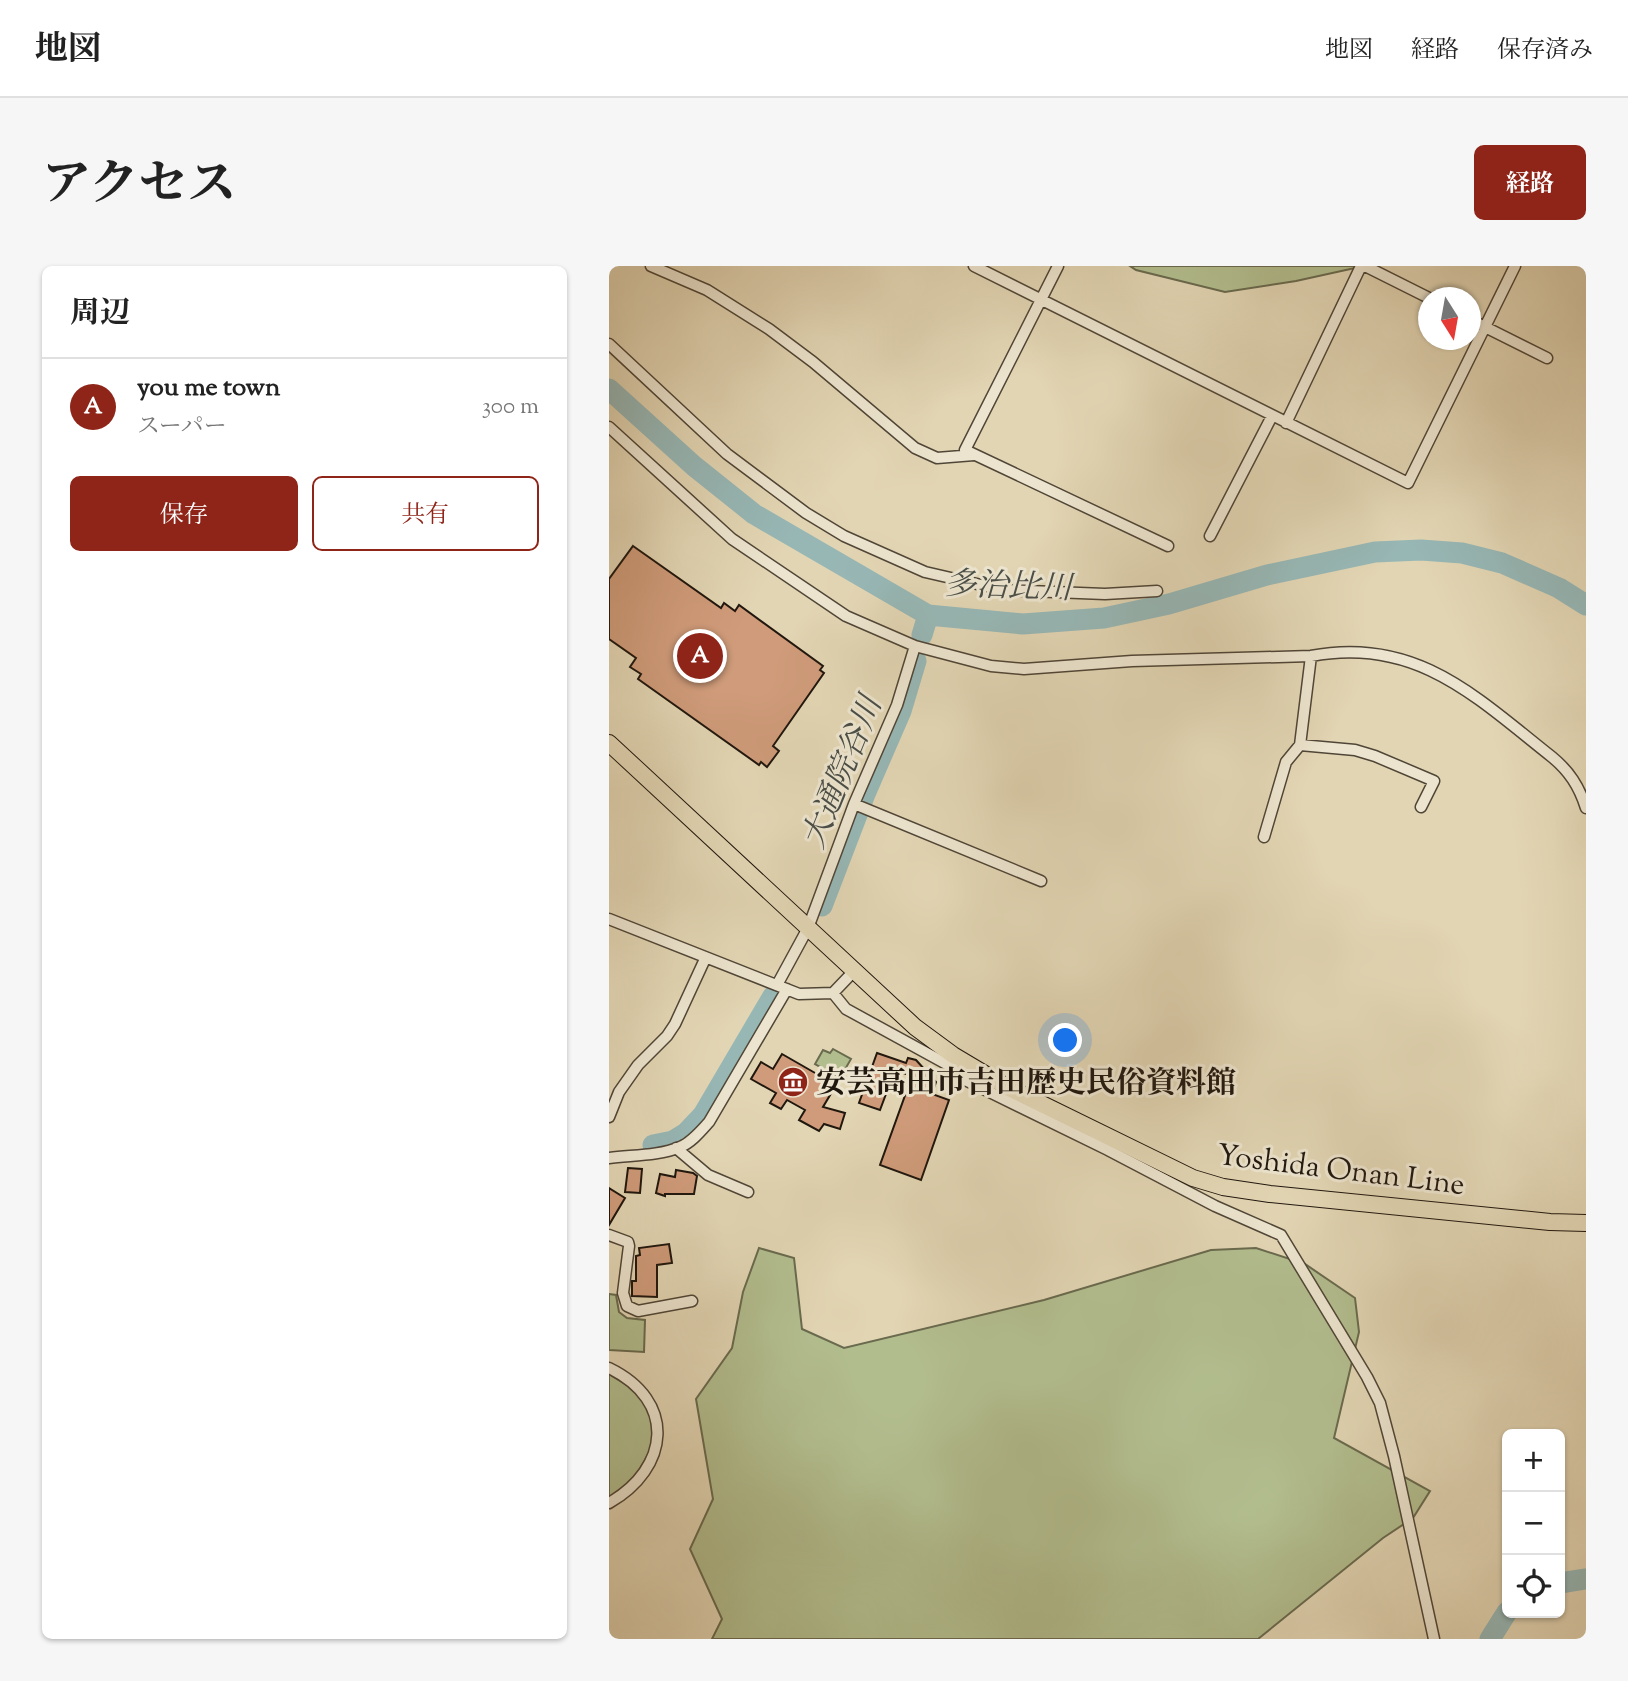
<!DOCTYPE html>
<html lang="ja">
<meta charset="utf-8">
<style>
body{margin:0;font-family:"Sorts Mill Goudy","Noto Serif JP",serif;background:#f6f6f6;color:#222}
.controls{position:absolute;right:21px;bottom:21px;display:grid;overflow:hidden;border-radius:10px;box-shadow:0 2px 5px #0004}
.controls button{width:63px;height:63px;display:grid;place-items:center;padding:0;border:0;border-bottom:2px solid #e0e0e0;background:#fff;color:#222;font:35px sans-serif}
.compass{position:absolute;left:809px;top:21px;width:63px;height:63px;border-radius:50%;background:#fff;box-shadow:0 2px 5px #0004;rotate:169deg}
.you{position:absolute;left:457px;top:775px;width:24px;height:24px;margin:-18px;border:5px solid #fff;border-radius:50%;background:#1a73e8;box-shadow:0 0 0 10px #1a73e833}
.badge{display:grid;place-items:center;width:46px;height:46px;border-radius:50%;background:#8f2418;color:#fff;font-size:23px;font-weight:700}
.pin{position:absolute;translate:-50% -50%;border:4px solid #fff;box-shadow:0 2px 7px #0006}
.list{margin:0;padding:0;list-style:none}
h2{display:flex;justify-content:space-between;align-items:center;height:91px;margin:0;padding:0 28px;font-size:30px}
h2 small{font-size:23px;font-weight:400;color:#767676}
.list li{display:grid;grid-template-columns:46px 1fr auto;gap:21px;align-items:center;box-sizing:border-box;height:98px;padding:0 28px;border-top:2px solid #e0e0e0}
.list b{display:block;font-size:26px;white-space:nowrap}
.list p{margin:0;font-size:23px;white-space:nowrap;color:#767676}
.list em{font-size:23px;font-style:normal;color:#767676}
.actions{display:flex;gap:14px;padding:21px 28px}
.actions a{flex:1;padding:16px 0;border:2px solid #8f2418;border-radius:10px;text-align:center;font-size:24px;color:#8f2418}
.actions .main{background:#8f2418;color:#fff}
.icon{flex:none;width:38px;height:38px;fill:none;stroke:currentColor;stroke-width:2;stroke-linecap:round;stroke-linejoin:round}
.map{position:relative;flex:none;width:977px;height:1373px;overflow:hidden;border-radius:10px}
header{display:flex;align-items:center;gap:42px;box-sizing:border-box;height:98px;padding:0 35px;background:#fff;border-bottom:2px solid #e0e0e0}
header strong{font-size:33px}
nav{display:flex;gap:38px;margin-inline-start:auto;font-size:24px}
.intro{display:flex;align-items:center;justify-content:space-between;box-sizing:border-box;height:168px;padding:0 42px}
h1{margin:0;font-size:49px}
.button{padding:18px 32px;border-radius:10px;background:#8f2418;color:#fff;font-size:24px;font-weight:700}
main{display:flex;gap:42px;padding:0 42px}
aside{flex:1;background:#fff;border-radius:10px;box-shadow:0 2px 5px #0004}
.map>svg:first-child{display:block}
.green{fill:#b2bd8e;stroke:#696a4e;stroke-width:2}
.lines{fill:none;stroke-linecap:round;stroke-linejoin:round}
.river{stroke:#97b7b5;stroke-width:21}
.building{fill:#cf9b7a;stroke:#20170e;stroke-width:2}
.street-casing{stroke:#504637;stroke-width:13}
.primary-casing{stroke:#20170e;stroke-width:18}
.street{stroke:#ece4ce;stroke-width:10}
.primary{stroke:#e2d5b3;stroke-width:16}
.labels{text-anchor:middle;stroke-width:6;stroke-linejoin:round;paint-order:stroke}
.poi-label{font-size:30px;font-weight:bold;fill:#20170e;stroke:#ece4ce;text-anchor:start}
.street-label{font-size:30px;fill:#20170e;stroke:#ece4ce}
.water-label{font-size:32px;font-style:italic;fill:#4a4f48;stroke:#ece4ce}
</style>
<header>
<strong>地図</strong>
<nav><a>地図</a><a>経路</a><a>保存済み</a></nav>
</header>
<div class="intro"><h1>アクセス</h1><a class="button">経路</a></div>
<main>
<aside>
<h2>周辺<small></small></h2>
<ul class="list">
<li><span class="badge">A</span><div><b>you me town</b><p>スーパー</p></div><em>300 m</em></li>
</ul>
<div class="actions"><a class="main">保存</a><a>共有</a></div>
</aside>
<div class="map">
<svg width="977" height="1373" viewBox="0 0 977 1373">
<rect width="100%" height="100%" fill="#e2d5b3"/>
<filter id="stains"><feTurbulence type="fractalNoise" baseFrequency=".00286" numOctaves="4"/><feColorMatrix values="0 0 0 0 .2 0 0 0 0 .09 0 0 0 0 .02 0 0 0 .5 -.17"/></filter>
<radialGradient id="worn" r=".72"><stop offset=".6" stop-color="#630" stop-opacity="0"/><stop offset="1" stop-color="#630" stop-opacity=".3"/></radialGradient>
<path class="green" d="M 521,0 L 755,0 L 687,15 L 616,26 L 527,4 Z
M 224,783 L 242,793 L 231,812 L 206,798 L 214,784 L 221,787 Z
M 150,982 L 185,992 L 193,1063 L 235,1082 L 435,1034 L 602,984 L 647,982 L 696,998 L 746,1032 L 750,1066 L 725,1172 L 821,1225 L 804,1252 L 774,1272 L 649,1373 L 103,1373 L 113,1353 L 81,1283 L 104,1233 L 87,1133 L 123,1082 L 134,1026 Z
M 0,1028 L 7,1029 L 10,1046 L 18,1052 L 36,1054 L 35,1086 L 0,1084 Z
M 0,1108 L 29,1126 L 41,1145 L 45,1178 L 25,1213 L 0,1232 Z"/>
<g class="lines">
<path class="river" d="M 0,123 L 85,200 L 145,248 L 319,349 L 414,358 L 495,352 L 560,338 L 658,309 L 766,286 L 812,284 L 853,287 L 893,297 L 950,322 L 977,339
M 313,369 L 319,349
M 213,640 L 256,528 L 292,445 L 307,395
M 44,879 L 64,875 L 77,867 L 94,849 L 164,730
M 951,1317 L 977,1313
M 881,1373 L 898,1346"/>
</g>
<path class="building" d="M 24,280 L 112,342 L 115,337 L 126,345 L 130,339 L 214,400 L 211,404 L 215,407 L 164,480 L 170,485 L 158,501 L 152,496 L 150,499 L 29,413 L 32,408 L 21,401 L 27,392 L 0,373 L 0,313 Z
M 268,787 L 297,797 L 299,792 L 307,794 L 327,816 L 323,828 L 340,834 L 312,914 L 271,899 L 303,810 L 286,804 L 271,844 L 250,837 Z
M 173,788 L 227,819 L 214,841 L 236,847 L 231,863 L 215,858 L 210,865 L 190,854 L 196,844 L 178,834 L 172,843 L 161,837 L 167,827 L 142,813 L 152,796 L 164,803 Z
M 19,902 L 33,903 L 31,927 L 16,926 Z
M 67,904 L 84,907 L 88,910 L 85,928 L 56,928 L 56,930 L 47,927 L 51,908 L 66,911 Z
M 0,922 L 16,932 L 0,959 Z
M 60,978 L 63,997 L 48,999 L 48,1031 L 23,1030 L 23,1015 L 27,1015 L 27,990 L 31,989 L 30,982 Z"/>
<g class="lines">
<g class="street-casing">
<path id="street" d="M 42,0 L 98,24 L 160,63 L 204,96 L 306,182 L 328,192 L 365,189
M 365,0 L 799,217 L 906,0
M 449,0 L 356,184 L 559,280
M 756,0 L 820,32
M 862,54 L 938,92
M 0,78 L 118,188 L 197,247 L 235,270 L 316,306 L 394,324 L 496,328 L 548,325
M 677,157 L 752,0
M 0,161 L 123,273 L 237,350 L 306,380 L 382,400 L 415,403 L 523,395 L 702,390 C 807,370 867,431 943,491 C 960,505 970,520 977,542
M 601,270 L 663,150
M 691,479 L 746,484 L 766,490 L 825,515 L 812,541
M 245,538 L 288,439 L 306,380
M 655,571 L 677,496 L 691,479 L 702,390
M 0,653 L 190,728 L 224,727 L 246,704
M 168,719 L 199,662 L 245,538 L 432,615
M 224,727 L 237,743 L 354,807 L 354,813 L 499,884 L 606,940 L 672,969 L 758,1111 L 771,1137 L 785,1190 L 825,1373
M 0,851 L 10,826 L 29,799 L 58,770 L 66,758 L 96,693
M 67,882 L 99,909 L 139,926
M 0,892 C 22,889 50,890 71,881 C 82,877 92,865 100,856 L 178,723
M 0,969 L 19,976 L 20,980 L 14,1027 L 18,1040 L 29,1045 L 83,1035
M 0,1102 C 68,1135 61,1202 0,1237"/>
</g>
<g class="primary-casing">
<path id="primary" d="M 0,477 L 306,761 L 344,789 L 396,820 L 584,912 L 614,921 L 661,928 L 941,956 L 977,957"/>
</g>
<use href="#street" class="street"/>
<use href="#primary" class="primary"/>
</g>
<defs>
<g id="museum-disc" transform="scale(1.575)"><circle r="9.5" fill="#8f2418" stroke="#ece4ce"/><path d="M0-6L6-3V-2H-6V-3ZM-5-1h2V3h-2ZM-1-1h2V3h-2ZM3-1h2V3H3ZM-6 4H6V6H-6Z" fill="#fff"/></g>
</defs>
<g fill-rule="evenodd">
<use href="#museum-disc" x="184" y="816"/>
</g>
<g class="labels">
<g class="poi-label">
<text x="207" y="826">安芸高田市吉田歴史民俗資料館</text>
</g>
<g class="street-label">
<text transform="translate(732 903) rotate(7)" y="10">Yoshida Onan Line</text>
</g>
<g class="water-label">
<text transform="translate(399 319) rotate(2)" y="11">多治比川</text>
<text transform="translate(232 506) rotate(-68)" y="11">大通院谷川</text>
</g>
</g>
<rect width="100%" height="100%" filter="url(#stains)"/>
<rect width="100%" height="100%" fill="url(#worn)"/>
</svg>
<div class="controls">
<button>+</button>
<button>−</button>
<button><svg class="icon" aria-label="locate" viewBox="0 0 24 24"><circle cx="12" cy="12" r="6"/><path d="M12 2v4M12 18v4M2 12h4M18 12h4"/></svg></button>
</div>
<svg class="compass" viewBox="-18 -18 36 36"><path d="M0-13l5 13h-10z" fill="#e53935"/><path d="M0 13l5-13h-10z" fill="#767676"/></svg>
<div class="you"></div>
<div class="pin badge" style="left:91px;top:390px">A</div>
</div>
</main>
